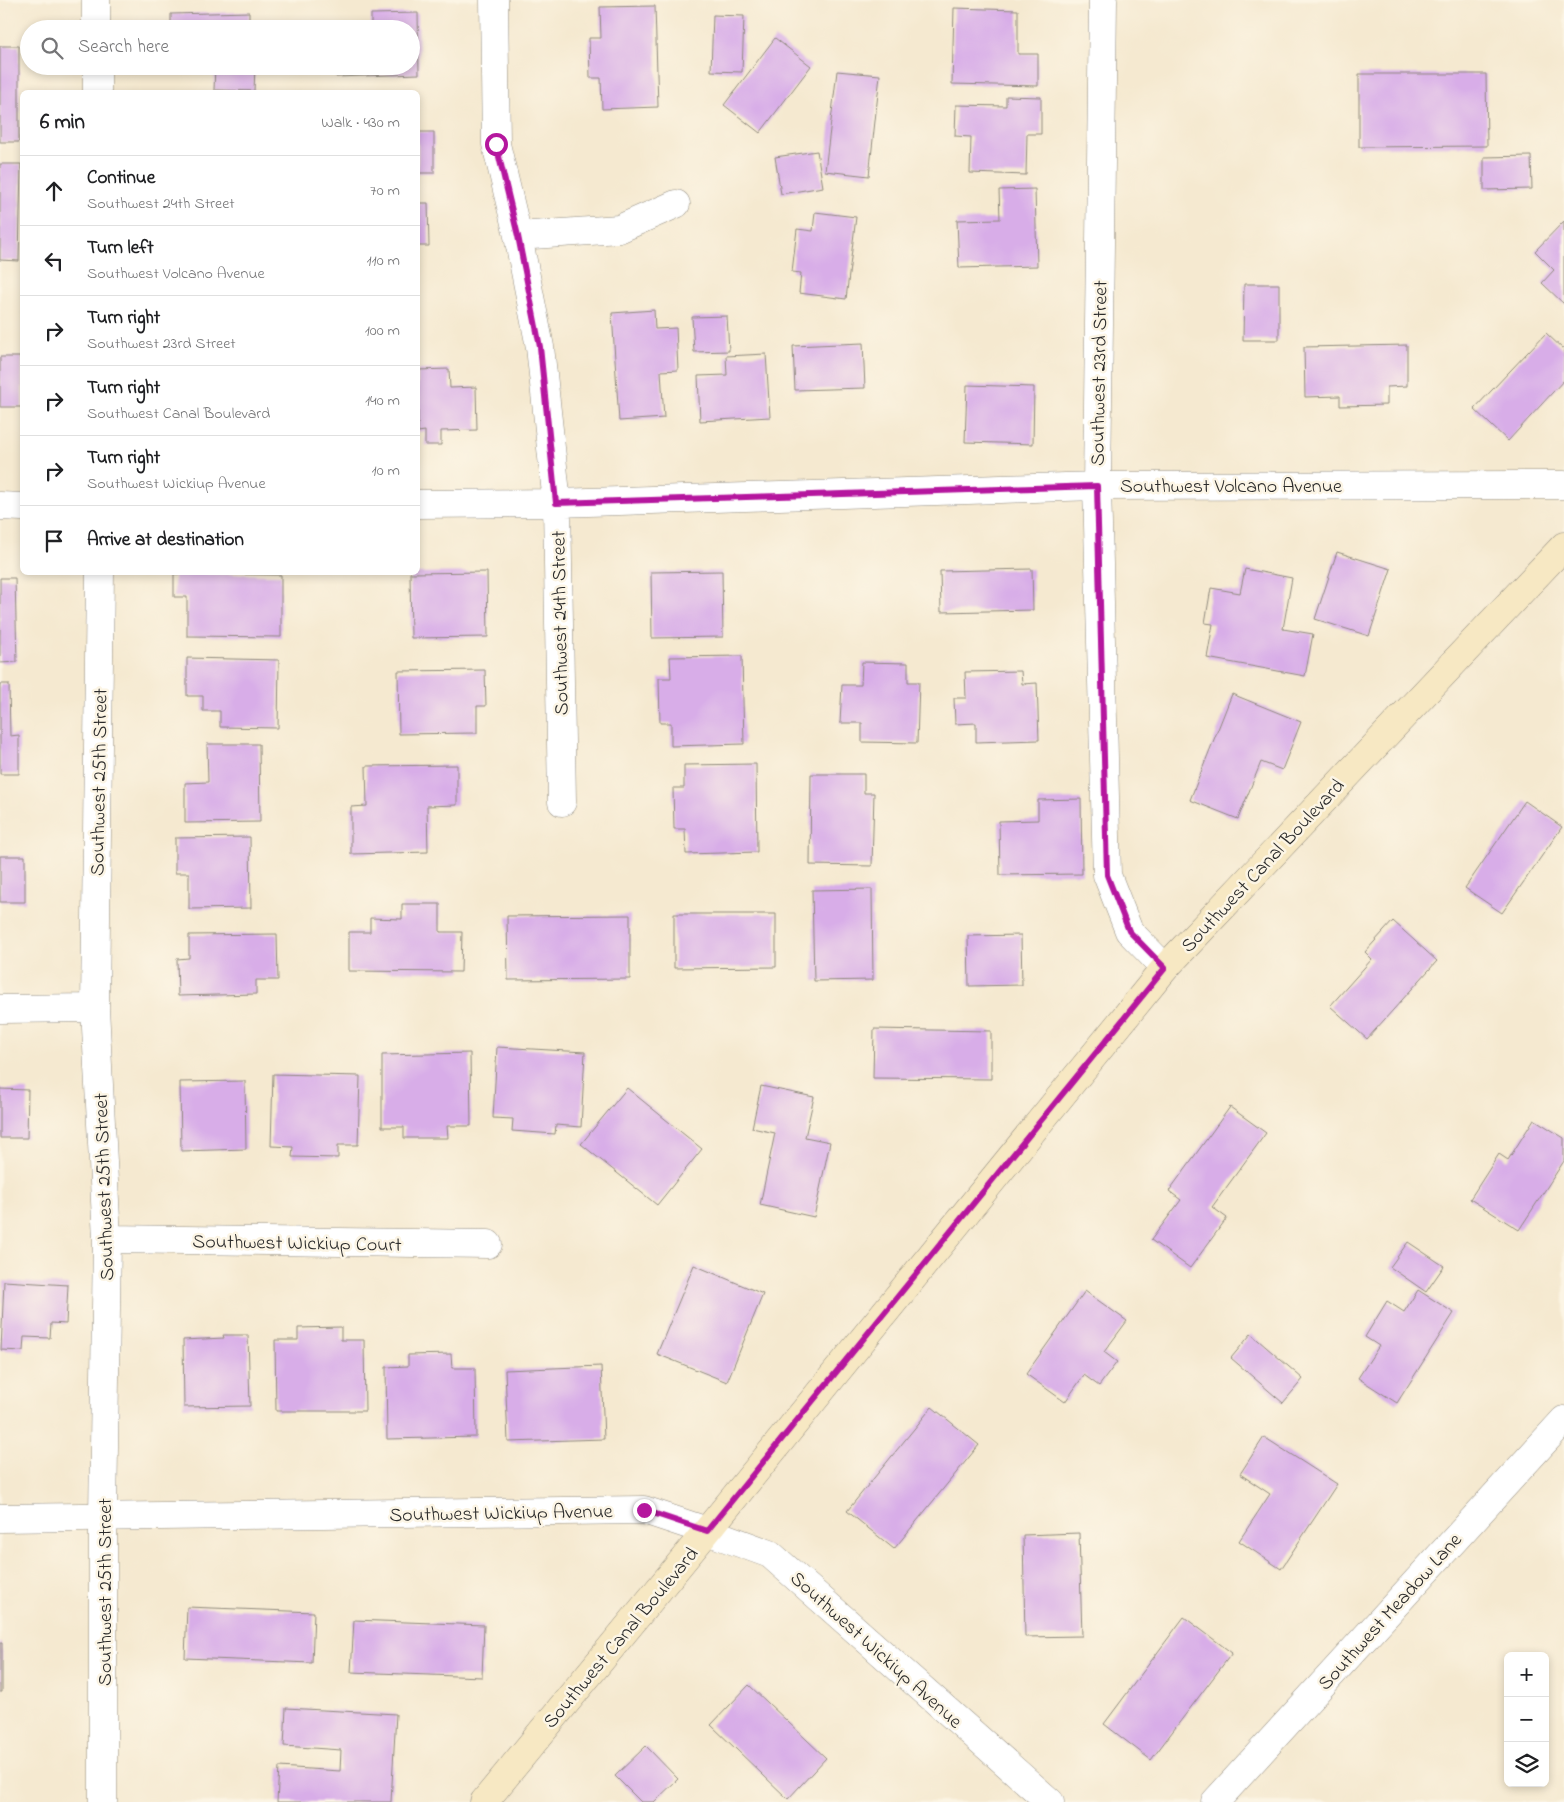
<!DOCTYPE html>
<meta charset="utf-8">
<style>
body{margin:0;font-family:"Indie Flower",sans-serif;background:#f6f6f6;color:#202124}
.controls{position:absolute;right:15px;bottom:15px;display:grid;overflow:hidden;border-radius:8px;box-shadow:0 2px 8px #0003}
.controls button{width:45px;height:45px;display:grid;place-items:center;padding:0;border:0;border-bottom:1px solid #e0e0e0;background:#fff;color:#202124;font:25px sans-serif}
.stop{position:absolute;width:15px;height:15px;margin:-11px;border:4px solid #b5179e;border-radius:50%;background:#fff}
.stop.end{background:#b5179e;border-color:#fff;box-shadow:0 1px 5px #0008}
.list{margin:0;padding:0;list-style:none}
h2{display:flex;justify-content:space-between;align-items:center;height:65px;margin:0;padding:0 20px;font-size:21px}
h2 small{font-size:16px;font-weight:400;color:#757577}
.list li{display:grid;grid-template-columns:32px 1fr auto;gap:15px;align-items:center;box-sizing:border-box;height:70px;padding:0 20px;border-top:1px solid #e0e0e0}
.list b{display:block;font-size:19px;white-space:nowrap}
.list p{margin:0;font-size:16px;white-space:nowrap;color:#757577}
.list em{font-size:16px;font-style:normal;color:#757577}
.icon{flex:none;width:28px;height:28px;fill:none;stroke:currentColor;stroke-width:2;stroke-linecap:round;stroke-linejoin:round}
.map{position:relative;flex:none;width:1564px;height:1802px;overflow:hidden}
.search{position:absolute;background:#fff;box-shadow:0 2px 8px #0003;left:20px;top:20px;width:400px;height:55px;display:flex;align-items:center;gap:12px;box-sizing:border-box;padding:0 18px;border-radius:28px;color:#757577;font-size:19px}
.panel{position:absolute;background:#fff;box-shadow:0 2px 8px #0003;left:20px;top:90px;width:400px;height:485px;border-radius:8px}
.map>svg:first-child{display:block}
.building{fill:#d8ade8}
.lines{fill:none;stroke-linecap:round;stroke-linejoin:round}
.minor-casing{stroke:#908a7e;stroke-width:29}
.tertiary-casing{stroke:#908a7e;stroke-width:29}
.secondary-casing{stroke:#908a7e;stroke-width:29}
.minor{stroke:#fff;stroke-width:28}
.tertiary{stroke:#fff;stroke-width:28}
.secondary{stroke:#f7e8c3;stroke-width:28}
.route{stroke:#b5179e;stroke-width:6}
.labels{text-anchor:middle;stroke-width:5;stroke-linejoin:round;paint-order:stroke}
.street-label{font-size:20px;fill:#2b2b2b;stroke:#fcf5e5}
</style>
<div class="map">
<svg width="1564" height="1802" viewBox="0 0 1564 1802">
<rect width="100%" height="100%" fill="#fcf5e5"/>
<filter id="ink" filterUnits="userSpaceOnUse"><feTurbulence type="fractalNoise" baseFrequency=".02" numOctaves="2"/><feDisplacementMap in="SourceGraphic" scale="10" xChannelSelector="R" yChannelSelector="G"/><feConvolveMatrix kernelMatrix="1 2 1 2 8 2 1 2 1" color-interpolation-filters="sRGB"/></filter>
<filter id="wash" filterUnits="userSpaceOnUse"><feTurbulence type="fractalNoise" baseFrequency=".0096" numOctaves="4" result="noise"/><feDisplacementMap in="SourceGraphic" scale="20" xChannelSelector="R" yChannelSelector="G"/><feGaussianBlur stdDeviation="1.12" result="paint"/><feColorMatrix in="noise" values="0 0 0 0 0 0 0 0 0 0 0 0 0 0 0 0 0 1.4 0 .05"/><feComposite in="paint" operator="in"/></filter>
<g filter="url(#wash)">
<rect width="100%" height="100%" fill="#f5e9d0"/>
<g id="blocks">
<path class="building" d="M 655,6 L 658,107 L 602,109 L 601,78 L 590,78 L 589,38 L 601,38 L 600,7 Z
M 954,8 L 1018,10 L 1018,54 L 1038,54 L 1038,86 L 952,84 Z
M 249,12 L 249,29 L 171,29 L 171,14 Z
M 418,13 L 419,74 L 336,77 L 336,66 L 411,66 L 411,29 L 371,29 L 371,14 Z
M 713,15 L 744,16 L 742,72 L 711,71 Z
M 775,38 L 811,66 L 760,133 L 724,105 Z
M 0,46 L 19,46 L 19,142 L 0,142 Z
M 215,66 L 255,66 L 254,91 L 214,90 Z
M 837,71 L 880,75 L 869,176 L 825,171 Z
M 1359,74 L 1486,74 L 1487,146 L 1359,147 Z
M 1006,96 L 1041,97 L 1041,134 L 1027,134 L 1026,175 L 970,173 L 971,137 L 955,136 L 956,105 L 1006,106 Z
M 418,132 L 434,132 L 434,173 L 418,173 Z
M 817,151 L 823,187 L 781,194 L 775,157 Z
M 1531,156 L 1532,189 L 1484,190 L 1484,157 Z
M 0,164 L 21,164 L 19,261 L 0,260 Z
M 1035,189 L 1037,266 L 959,268 L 957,220 L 1000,219 L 999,190 Z
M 418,203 L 428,203 L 429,246 L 418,246 Z
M 815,212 L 856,217 L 846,299 L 799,293 L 801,273 L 792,272 L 797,229 L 813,231 Z
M 1564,221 L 1564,304 L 1542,283 L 1554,270 L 1535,251 Z
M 1244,284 L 1279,284 L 1279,340 L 1243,340 Z
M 654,310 L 655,329 L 676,328 L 678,370 L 661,371 L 664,418 L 619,421 L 612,313 Z
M 727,316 L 729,351 L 694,352 L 692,317 Z
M 1546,333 L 1564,350 L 1564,380 L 1508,441 L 1474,409 Z
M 863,343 L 865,388 L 795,390 L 793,346 Z
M 1407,345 L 1407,386 L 1387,387 L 1387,405 L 1340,406 L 1340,396 L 1305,397 L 1304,347 Z
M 766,354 L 770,417 L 700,421 L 698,376 L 727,375 L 726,356 Z
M 0,357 L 22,357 L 22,407 L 0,407 Z
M 449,369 L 450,388 L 476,387 L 477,430 L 441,431 L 441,445 L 425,445 L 425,431 L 418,432 L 418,370 Z
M 967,385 L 1034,387 L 1033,444 L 965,442 Z
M 1337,552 L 1391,569 L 1369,636 L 1315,619 Z
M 1032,569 L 1033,610 L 941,612 L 940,571 Z
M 1245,569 L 1292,578 L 1283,629 L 1313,634 L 1305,676 L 1207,658 L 1213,624 L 1205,623 L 1211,588 L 1240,593 Z
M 722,571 L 723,637 L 652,638 L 651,572 Z
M 191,572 L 207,572 L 207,574 L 281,575 L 281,637 L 187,636 L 187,597 L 174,597 L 174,574 L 191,574 Z
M 487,572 L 488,637 L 411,638 L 410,573 Z
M 0,578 L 15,578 L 17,662 L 0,663 Z
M 742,656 L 744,744 L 671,746 L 671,723 L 660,723 L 659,678 L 671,678 L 670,657 Z
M 187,658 L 279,660 L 278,728 L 220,727 L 220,711 L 203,711 L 203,696 L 187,696 Z
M 862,662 L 908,663 L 908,682 L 919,682 L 917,743 L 862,742 L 862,723 L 840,723 L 842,685 L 861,685 Z
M 485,670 L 486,706 L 477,706 L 477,733 L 399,734 L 398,671 Z
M 1021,671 L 1022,684 L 1037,683 L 1039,740 L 976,742 L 976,723 L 955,724 L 954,698 L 966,698 L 965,672 Z
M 0,684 L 9,684 L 10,736 L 19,735 L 19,774 L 0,774 Z
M 1232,694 L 1301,722 L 1282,770 L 1261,762 L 1238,819 L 1190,800 Z
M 207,744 L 259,744 L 260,822 L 185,823 L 185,783 L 208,782 Z
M 756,764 L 757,852 L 686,854 L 685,829 L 674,829 L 673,788 L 684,788 L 684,765 Z
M 457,765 L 457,805 L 427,806 L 428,852 L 351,854 L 351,807 L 367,806 L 366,766 Z
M 811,774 L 864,774 L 864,793 L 874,793 L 872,866 L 810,865 Z
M 1081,799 L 1082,874 L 1000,875 L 999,821 L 1038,820 L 1038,800 Z
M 1525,801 L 1562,827 L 1502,913 L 1465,888 Z
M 250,837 L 251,908 L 189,909 L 189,873 L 175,873 L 175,838 Z
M 0,856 L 25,856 L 25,902 L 0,902 Z
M 872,889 L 873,980 L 814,981 L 812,890 Z
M 402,904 L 440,904 L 440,932 L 462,932 L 461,972 L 349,971 L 349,932 L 370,932 L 370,918 L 402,919 Z
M 674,914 L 776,914 L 776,967 L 674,968 Z
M 630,915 L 630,979 L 508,980 L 507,916 Z
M 1393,921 L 1437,961 L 1367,1039 L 1330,1006 L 1372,959 L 1365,952 Z
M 277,934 L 278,980 L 256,980 L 256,994 L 178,996 L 177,959 L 189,958 L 189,935 Z
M 1021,935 L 1022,985 L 969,986 L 968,936 Z
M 874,1029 L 991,1031 L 991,1079 L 873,1078 Z
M 497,1047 L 585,1052 L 581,1127 L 556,1125 L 555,1134 L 512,1131 L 513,1119 L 493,1118 Z
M 470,1053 L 471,1126 L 447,1126 L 448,1138 L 404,1138 L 404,1127 L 382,1127 L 382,1055 Z
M 273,1074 L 360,1076 L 358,1145 L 338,1145 L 338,1158 L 292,1157 L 293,1147 L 271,1146 Z
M 245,1081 L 246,1149 L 181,1151 L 180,1082 Z
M 761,1086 L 814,1097 L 805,1137 L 830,1142 L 814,1217 L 760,1205 L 775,1133 L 752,1128 Z
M 627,1088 L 702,1149 L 657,1205 L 581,1144 Z
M 0,1089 L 28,1090 L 27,1138 L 0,1138 Z
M 1230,1107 L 1266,1133 L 1212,1207 L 1227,1218 L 1190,1268 L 1151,1240 L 1181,1200 L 1169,1191 Z
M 1534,1119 L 1564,1138 L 1564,1161 L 1519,1230 L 1470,1199 L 1499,1154 L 1508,1160 Z
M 1408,1242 L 1444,1266 L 1426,1292 L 1390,1267 Z
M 694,1265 L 763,1294 L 727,1382 L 657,1354 Z
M 4,1281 L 68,1285 L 66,1324 L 51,1323 L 50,1338 L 24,1337 L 23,1351 L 1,1350 Z
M 1418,1290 L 1454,1313 L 1397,1403 L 1358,1378 L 1379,1346 L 1365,1337 L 1387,1301 L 1404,1312 Z
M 1085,1291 L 1127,1321 L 1104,1352 L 1117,1362 L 1099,1386 L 1084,1375 L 1065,1402 L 1026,1374 Z
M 341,1327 L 341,1340 L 364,1340 L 365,1411 L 276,1411 L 275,1340 L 298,1340 L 298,1328 Z
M 1251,1334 L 1303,1379 L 1283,1403 L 1231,1358 Z
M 223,1335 L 248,1335 L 250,1406 L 184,1407 L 183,1340 L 224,1338 Z
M 451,1354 L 452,1368 L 475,1368 L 476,1437 L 387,1439 L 386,1367 L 408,1366 L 408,1355 Z
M 601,1366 L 604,1439 L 508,1442 L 505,1370 Z
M 932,1407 L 979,1445 L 894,1549 L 847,1511 Z
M 1264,1437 L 1337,1484 L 1281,1569 L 1239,1541 L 1270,1494 L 1240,1474 Z
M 1079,1533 L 1082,1636 L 1025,1637 L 1023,1535 Z
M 187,1607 L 314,1612 L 312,1663 L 185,1658 Z
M 1184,1617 L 1232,1653 L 1151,1760 L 1104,1724 Z
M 354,1620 L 484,1625 L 482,1677 L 351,1672 Z
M 0,1643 L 2,1643 L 2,1692 L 0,1692 Z
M 749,1685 L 826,1758 L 788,1799 L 711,1725 Z
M 286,1708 L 396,1714 L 391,1802 L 277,1802 L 279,1767 L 340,1771 L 341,1750 L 284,1746 Z
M 646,1746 L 678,1779 L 654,1802 L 641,1802 L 615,1776 Z"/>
</g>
</g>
<g filter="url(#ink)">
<use href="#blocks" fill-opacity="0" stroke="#908a7e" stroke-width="1"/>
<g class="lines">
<g class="minor-casing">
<path id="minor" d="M 96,0 L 96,29
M 494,0 L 496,144 L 518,236 L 540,347 L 557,503 L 562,802
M 1103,0 L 1097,486 L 1107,875 L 1129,931 L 1165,968
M 97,66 L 97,92
M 518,236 L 619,229 L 676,204
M 418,504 L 557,503 L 1097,486 L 1564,485
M 0,506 L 22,507
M 100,572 L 95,1008 L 107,1239 L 103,1517 L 103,1802
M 0,1009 L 95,1008
M 107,1239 L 488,1244
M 707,1531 L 770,1554 L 1050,1802
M 1215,1802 L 1564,1420"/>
</g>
<g class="tertiary-casing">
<path id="tertiary" d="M 0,1518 L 644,1510 L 707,1531"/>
</g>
<g class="secondary-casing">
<path id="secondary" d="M 484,1802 L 707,1531 L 1165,968 L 1564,546"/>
</g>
<use href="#minor" class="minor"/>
<use href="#tertiary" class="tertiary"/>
<use href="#secondary" class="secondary"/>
</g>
</g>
<g class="lines" filter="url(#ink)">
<path class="route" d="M 496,144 L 518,236 L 540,347 L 556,503 L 1097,486 L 1107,875 L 1129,931 L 1165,968 L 707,1531 L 644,1510"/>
</g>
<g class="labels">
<g class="street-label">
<text transform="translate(1098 373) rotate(-89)" y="7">Southwest 23rd Street</text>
<text x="1231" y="492">Southwest Volcano Avenue</text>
<text transform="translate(559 623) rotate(-91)" y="7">Southwest 24th Street</text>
<text transform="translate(98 782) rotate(-89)" y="7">Southwest 25th Street</text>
<text transform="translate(1262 865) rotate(-47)" y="7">Southwest Canal Boulevard</text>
<text transform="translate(103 1187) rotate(-92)" y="7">Southwest 25th Street</text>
<text transform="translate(297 1242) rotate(1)" y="7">Southwest Wickiup Court</text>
<text transform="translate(501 1512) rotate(-1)" y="7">Southwest Wickiup Avenue</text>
<text transform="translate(104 1592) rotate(-90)" y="7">Southwest 25th Street</text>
<text transform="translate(1389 1611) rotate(-48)" y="7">Southwest Meadow Lane</text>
<text transform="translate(620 1637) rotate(-50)" y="7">Southwest Canal Boulevard</text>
<text transform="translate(877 1649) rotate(42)" y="7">Southwest Wickiup Avenue</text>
</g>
</g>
</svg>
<div class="controls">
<button>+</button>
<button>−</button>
<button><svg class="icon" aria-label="layers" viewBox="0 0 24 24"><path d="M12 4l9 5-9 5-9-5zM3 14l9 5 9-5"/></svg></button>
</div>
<div class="stop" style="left:496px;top:144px"></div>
<div class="stop end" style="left:644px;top:1510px"></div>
<div class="search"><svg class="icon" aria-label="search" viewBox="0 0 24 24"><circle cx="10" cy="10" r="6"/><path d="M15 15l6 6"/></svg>Search here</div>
<section class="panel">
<h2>6 min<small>Walk · 430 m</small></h2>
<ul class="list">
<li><svg class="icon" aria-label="ahead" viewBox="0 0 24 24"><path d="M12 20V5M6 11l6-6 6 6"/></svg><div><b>Continue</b><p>Southwest 24th Street</p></div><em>70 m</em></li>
<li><svg class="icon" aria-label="left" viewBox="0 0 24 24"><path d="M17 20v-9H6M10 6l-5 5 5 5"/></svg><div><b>Turn left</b><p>Southwest Volcano Avenue</p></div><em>110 m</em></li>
<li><svg class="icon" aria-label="right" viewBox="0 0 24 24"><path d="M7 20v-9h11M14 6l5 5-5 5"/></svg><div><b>Turn right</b><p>Southwest 23rd Street</p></div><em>100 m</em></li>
<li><svg class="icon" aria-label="right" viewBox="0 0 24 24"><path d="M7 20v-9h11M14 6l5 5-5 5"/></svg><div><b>Turn right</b><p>Southwest Canal Boulevard</p></div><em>140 m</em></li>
<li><svg class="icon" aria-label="right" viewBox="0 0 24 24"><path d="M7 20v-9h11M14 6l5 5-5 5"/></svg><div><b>Turn right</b><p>Southwest Wickiup Avenue</p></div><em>10 m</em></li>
<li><svg class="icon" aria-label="arrive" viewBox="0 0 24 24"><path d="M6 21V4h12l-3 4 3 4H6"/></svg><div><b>Arrive at destination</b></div></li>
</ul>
</section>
</div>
